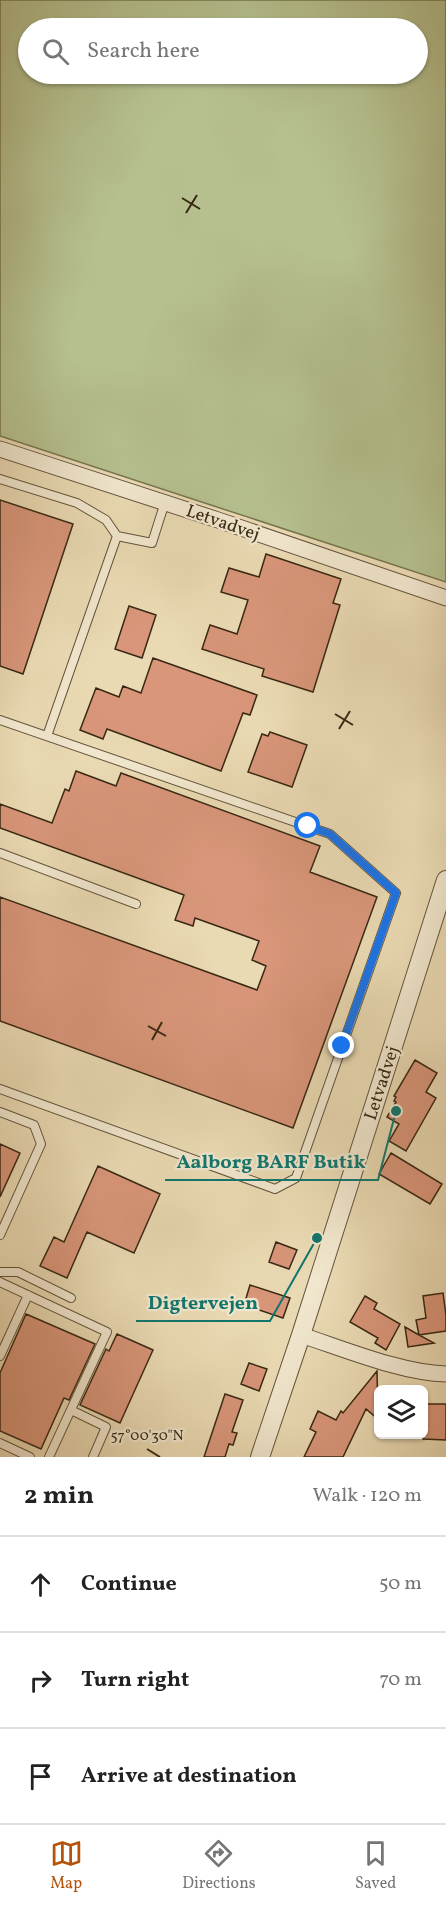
<!DOCTYPE html>
<meta charset="utf-8">
<style>
body{margin:0;font-family:Vollkorn,serif;background:#f6f6f6;color:#222}
.controls{position:absolute;right:18px;bottom:18px;display:grid;overflow:hidden;border-radius:9px;box-shadow:0 2px 4px #0004}
.controls button{width:54px;height:54px;display:grid;place-items:center;padding:0;border:0;border-bottom:2px solid #e0e0e0;background:#fff;color:#222;font:30px sans-serif}
.stop{position:absolute;width:18px;height:18px;margin:-14px;border:4px solid #1a73e8;border-radius:50%;background:#fff}
.stop.end{background:#1a73e8;border-color:#fff;box-shadow:0 2px 6px #0008}
.list{margin:0;padding:0;list-style:none}
h2{display:flex;justify-content:space-between;align-items:center;height:78px;margin:0;padding:0 24px;font-size:26px}
h2 small{font-size:20px;font-weight:400;color:#767676}
.list li{display:grid;grid-template-columns:39px 1fr auto;gap:18px;align-items:center;box-sizing:border-box;height:96px;padding:0 24px;border-top:2px solid #e0e0e0}
.list b{display:block;font-size:22px;white-space:nowrap}
.list em{font-size:20px;font-style:normal;color:#767676}
.icon{flex:none;width:33px;height:33px;fill:none;stroke:currentColor;stroke-width:2;stroke-linecap:round;stroke-linejoin:round}
.map{position:relative;flex:none;width:446px;height:1457px;overflow:hidden}
.search{position:absolute;background:#fff;box-shadow:0 2px 4px #0004;left:18px;right:18px;top:18px;height:66px;display:flex;align-items:center;gap:15px;box-sizing:border-box;padding:0 21px;border-radius:33px;color:#767676;font-size:22px}
.sheet{height:366px;background:#fff}
nav{display:flex;justify-content:space-around;align-items:center;box-sizing:border-box;height:84px;border-top:2px solid #e0e0e0;background:#fff;font-size:16px;color:#767676}
nav a{display:grid;justify-items:center;gap:3px}
nav .on{color:#b45309}
.map>svg:first-child{display:block}
.green{fill:#b5c08e;stroke:#767450;stroke-width:1.5;fill-rule:evenodd}
.building{fill:#d9967a;stroke:#382813;stroke-width:1.5}
.lines{fill:none;stroke-linecap:round;stroke-linejoin:round}
.service-casing{stroke:#64543b;stroke-width:10}
.minor-casing{stroke:#64543b;stroke-width:17}
.tertiary-casing{stroke:#64543b;stroke-width:20}
.service{stroke:#f1e7ce;stroke-width:8}
.minor{stroke:#f1e7ce;stroke-width:15}
.tertiary{stroke:#f1e7ce;stroke-width:18}
.route{stroke:#1a73e8;stroke-width:8}
.ticks{fill:none;stroke:#382813;stroke-width:2}
.labels{text-anchor:middle;stroke-width:4.5;stroke-linejoin:round;paint-order:stroke}
.street-label{font-size:18px;fill:#382813;stroke:#f1e7ce}
.ticks-label{font-size:15px;text-anchor:middle;fill:#382813;stroke:#f1e7ce;stroke-width:4.5;stroke-linejoin:round;paint-order:stroke}
.leader{fill:none;stroke:#0f766e;stroke-width:2}
.callout-dot{fill:#0f766e;stroke:#f1e7ce;stroke-width:2}
.callout-label{font-size:20px;text-anchor:middle;font-weight:bold;fill:#0f766e;stroke:#f1e7ce;stroke-width:4.5;stroke-linejoin:round;paint-order:stroke}
</style>
<div class="map">
<svg width="446" height="1457" viewBox="0 0 446 1457">
<rect width="100%" height="100%" fill="#eadab3"/>
<filter id="stains"><feTurbulence type="fractalNoise" baseFrequency=".00333" numOctaves="4"/><feColorMatrix values="0 0 0 0 .2 0 0 0 0 .09 0 0 0 0 .02 0 0 0 .5 -.17"/></filter>
<radialGradient id="worn" r=".72"><stop offset=".6" stop-color="#630" stop-opacity="0"/><stop offset="1" stop-color="#630" stop-opacity=".3"/></radialGradient>
<path class="green" d="M 0,0 L 446,0 L 446,582 L 0,436 ZM 28,28 L 418,28 L 418,74 L 28,74 Z"/>
<path class="building" d="M 0,500 L 73,524 L 23,674 L 0,666 Z
M 266,554 L 341,579 L 333,603 L 340,605 L 313,692 L 262,676 L 264,669 L 202,649 L 210,625 L 237,634 L 248,600 L 221,592 L 229,568 L 259,577 Z
M 129,606 L 156,615 L 142,658 L 115,649 Z
M 153,658 L 257,695 L 250,715 L 243,713 L 221,771 L 107,729 L 103,739 L 80,730 L 96,688 L 119,697 L 123,686 L 141,693 Z
M 270,732 L 307,745 L 292,787 L 248,772 L 262,734 L 268,736 Z
M 76,771 L 116,786 L 121,773 L 320,846 L 310,872 L 377,897 L 293,1128 L 0,1021 L 0,897 L 257,990 L 266,966 L 252,960 L 259,941 L 195,918 L 193,926 L 175,920 L 184,895 L 0,828 L 0,804 L 52,823 L 65,789 L 69,791 Z
M 415,1060 L 437,1073 L 426,1092 L 436,1098 L 406,1151 L 389,1141 L 399,1124 L 387,1117 L 396,1102 L 394,1101 L 396,1097 L 394,1096 Z
M 0,1144 L 20,1153 L 0,1197 Z
M 391,1153 L 442,1184 L 430,1204 L 379,1174 Z
M 98,1166 L 160,1194 L 134,1253 L 87,1232 L 67,1278 L 40,1266 L 54,1237 L 64,1242 Z
M 276,1242 L 297,1250 L 289,1269 L 269,1262 Z
M 250,1285 L 290,1298 L 283,1318 L 244,1305 Z
M 443,1293 L 446,1315 L 446,1331 L 419,1335 L 434,1343 L 408,1347 L 405,1327 L 419,1335 L 416,1320 L 426,1318 L 423,1296 Z
M 365,1296 L 377,1303 L 374,1309 L 400,1324 L 386,1350 L 375,1343 L 378,1338 L 350,1322 Z
M 26,1314 L 95,1344 L 69,1400 L 64,1398 L 41,1449 L 0,1431 L 0,1373 Z
M 117,1334 L 153,1350 L 120,1423 L 80,1405 L 106,1349 L 109,1351 Z
M 249,1363 L 267,1369 L 259,1391 L 241,1384 Z
M 377,1371 L 378,1419 L 366,1409 L 343,1457 L 304,1457 L 316,1432 L 310,1429 L 318,1411 L 336,1420 L 341,1411 L 343,1413 Z
M 225,1394 L 243,1400 L 232,1432 L 237,1433 L 233,1445 L 229,1444 L 225,1457 L 204,1457 Z
M 423,1404 L 446,1404 L 446,1440 L 423,1439 Z"/>
<g class="lines">
<g class="service-casing">
<path id="service" d="M 0,479 L 77,503 L 106,520 L 117,536 L 47,736
M 117,536 L 152,543 L 165,502
M 0,720 L 330,834 L 396,893 L 296,1178 L 275,1189 L 0,1089
M 0,853 L 136,904
M 0,1112 L 34,1125 L 41,1144 L 0,1235
M 0,1272 L 18,1272 L 71,1298
M 0,1282 L 107,1332 L 49,1457
M 0,1356 L 28,1295
M 71,1410 L 106,1427 L 93,1457
M 0,1443 L 30,1457"/>
</g>
<g class="minor-casing">
<path id="minor" d="M 0,449 L 218,520 L 446,598
M 301,1335 C 344,1349 402,1373 446,1374"/>
</g>
<g class="tertiary-casing">
<path id="tertiary" d="M 260,1457 L 301,1335 L 446,880"/>
</g>
<use href="#service" class="service"/>
<use href="#minor" class="minor"/>
<use href="#tertiary" class="tertiary"/>
</g>
<g class="lines">
<path class="route" d="M 308,826 L 330,834 L 396,893 L 342,1046"/>
</g>
<path class="ticks" d="M 182,198 L 200,209M 186,213 L 197,195M 335,714 L 353,725M 339,729 L 350,711M 148,1026 L 166,1036M 152,1040 L 162,1022M 147,1449 L 160,1457"/>
<g class="labels">
<g class="street-label">
<text transform="translate(223 522) rotate(19)" y="6">Letvadvej</text>
<text transform="translate(381 1083) rotate(-72)" y="6">Letvadvej</text>
</g>
</g>
<g class="ticks-label">
<text x="147" y="1440">57°00'30"N</text>
</g>
<path class="leader" d="M396 1111L378 1180H165M317 1238L270 1321H136"/>
<g class="callout-dot">
<circle cx="396" cy="1111" r="6"/>
<circle cx="317" cy="1238" r="6"/>
</g>
<g class="callout-label">
<text x="271" y="1168">Aalborg BARF Butik</text>
<text x="203" y="1309">Digtervejen</text>
</g>
<rect width="100%" height="100%" filter="url(#stains)"/>
<rect width="100%" height="100%" fill="url(#worn)"/>
</svg>
<div class="controls">
<button><svg class="icon" aria-label="layers" viewBox="0 0 24 24"><path d="M12 4l9 5-9 5-9-5zM3 14l9 5 9-5"/></svg></button>
</div>
<div class="stop" style="left:308px;top:826px"></div>
<div class="stop end" style="left:342px;top:1046px"></div>
<div class="search"><svg class="icon" aria-label="search" viewBox="0 0 24 24"><circle cx="10" cy="10" r="6"/><path d="M15 15l6 6"/></svg>Search here</div>
</div>
<section class="sheet">
<h2>2 min<small>Walk · 120 m</small></h2>
<ul class="list">
<li><svg class="icon" aria-label="ahead" viewBox="0 0 24 24"><path d="M12 20V5M6 11l6-6 6 6"/></svg><div><b>Continue</b></div><em>50 m</em></li>
<li><svg class="icon" aria-label="right" viewBox="0 0 24 24"><path d="M7 20v-9h11M14 6l5 5-5 5"/></svg><div><b>Turn right</b></div><em>70 m</em></li>
<li><svg class="icon" aria-label="arrive" viewBox="0 0 24 24"><path d="M6 21V4h12l-3 4 3 4H6"/></svg><div><b>Arrive at destination</b></div></li>
</ul>
</section>
<nav>
<a class="on"><svg class="icon" aria-label="map" viewBox="0 0 24 24"><path d="M3 6l6-2 6 2 6-2v14l-6 2-6-2-6 2zM9 4v14M15 6v14"/></svg>Map</a>
<a><svg class="icon" aria-label="directions" viewBox="0 0 24 24"><path d="M12 3l9 9-9 9-9-9zM9 14v-3h6M13 9l2 2-2 2"/></svg>Directions</a>
<a><svg class="icon" aria-label="saved" viewBox="0 0 24 24"><path d="M7 4h10v16l-5-4-5 4z"/></svg>Saved</a>
</nav>
